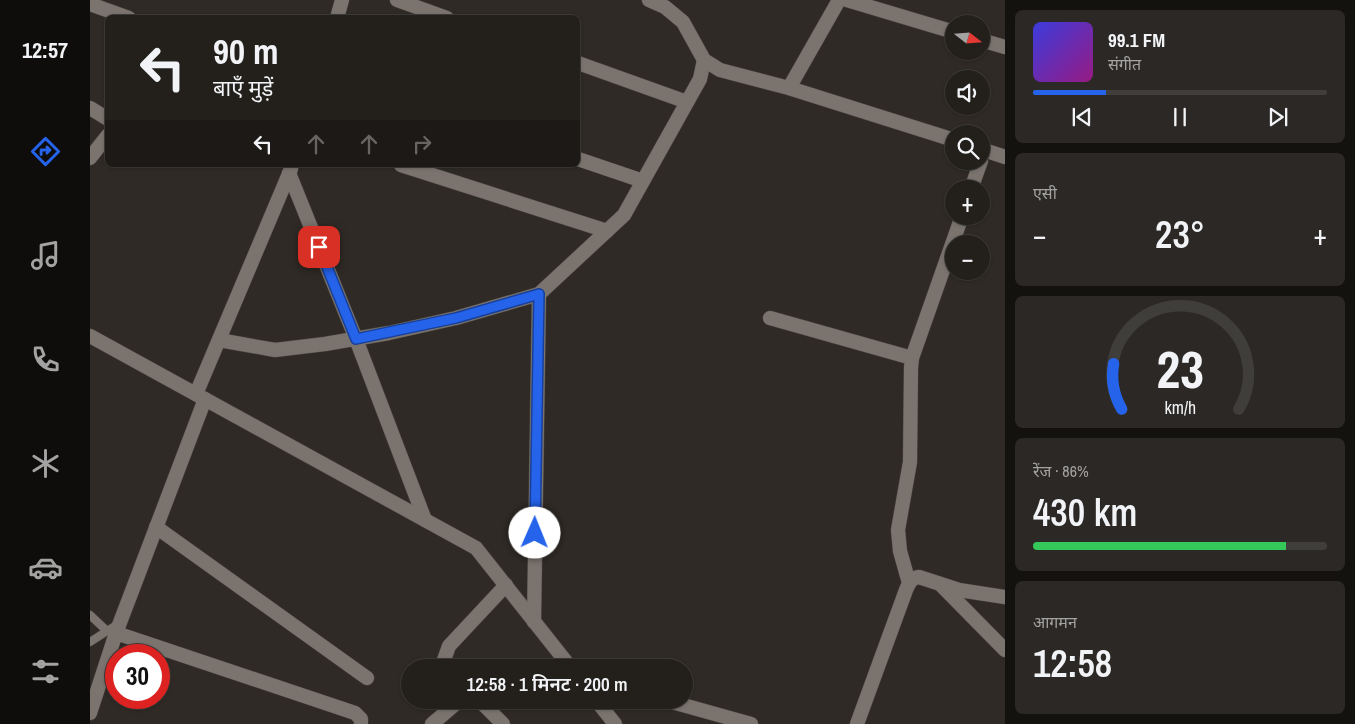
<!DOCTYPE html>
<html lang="hi">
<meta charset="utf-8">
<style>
body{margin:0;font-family:"Archivo Narrow","Noto Sans Devanagari",sans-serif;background:#2b2825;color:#f1f3f6;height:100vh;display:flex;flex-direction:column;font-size:19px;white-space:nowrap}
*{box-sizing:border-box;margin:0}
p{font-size:16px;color:#a3a3a3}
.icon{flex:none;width:28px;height:28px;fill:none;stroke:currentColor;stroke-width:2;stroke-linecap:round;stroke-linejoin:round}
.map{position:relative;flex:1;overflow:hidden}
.side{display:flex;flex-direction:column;gap:10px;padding:10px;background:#13120f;width:350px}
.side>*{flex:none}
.banner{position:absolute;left:15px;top:15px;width:475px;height:152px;border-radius:8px;box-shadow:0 1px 4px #0004,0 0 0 1px #403e3b;background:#23201c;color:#f1f3f6;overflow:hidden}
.needle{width:32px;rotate:107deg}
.tools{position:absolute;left:855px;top:15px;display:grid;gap:10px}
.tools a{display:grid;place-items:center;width:45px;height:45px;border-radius:50%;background:#23201c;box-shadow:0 1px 4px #0004,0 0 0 1px #403e3b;font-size:25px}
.speed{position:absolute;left:15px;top:644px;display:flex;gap:10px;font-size:25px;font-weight:700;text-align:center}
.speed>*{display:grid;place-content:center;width:65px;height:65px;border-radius:50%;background:#23201c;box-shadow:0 1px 4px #0004,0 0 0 1px #403e3b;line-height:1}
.speed .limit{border:8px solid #d22;background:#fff;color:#111}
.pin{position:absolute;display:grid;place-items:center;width:42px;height:42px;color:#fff;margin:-21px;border-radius:10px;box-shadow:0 2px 8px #0006}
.me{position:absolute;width:55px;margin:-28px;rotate:1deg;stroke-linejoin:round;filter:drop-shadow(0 0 4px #0008)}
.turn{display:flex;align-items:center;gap:18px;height:105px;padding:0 25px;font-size:22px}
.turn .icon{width:65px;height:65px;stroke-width:2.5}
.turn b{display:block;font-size:35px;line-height:42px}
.lanes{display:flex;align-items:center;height:48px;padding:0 25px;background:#0003;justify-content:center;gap:25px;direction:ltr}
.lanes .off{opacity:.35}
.big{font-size:38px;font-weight:600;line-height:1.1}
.side .card{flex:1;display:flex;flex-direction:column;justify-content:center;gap:8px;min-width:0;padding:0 18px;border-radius:8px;background:#2b2825}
.side .dial{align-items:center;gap:0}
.dial svg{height:130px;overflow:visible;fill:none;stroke:#403e3b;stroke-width:7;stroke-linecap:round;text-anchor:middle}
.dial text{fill:#f1f3f6;stroke:none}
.song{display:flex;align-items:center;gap:15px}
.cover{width:60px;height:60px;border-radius:8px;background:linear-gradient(135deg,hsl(240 70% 55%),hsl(310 70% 35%))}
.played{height:5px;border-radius:2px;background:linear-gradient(90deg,#2563eb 25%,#403e3b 25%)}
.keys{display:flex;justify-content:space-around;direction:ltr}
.heat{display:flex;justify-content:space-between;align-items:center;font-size:28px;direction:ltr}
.charge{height:8px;border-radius:4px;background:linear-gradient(90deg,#34c759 86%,#403e3b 0)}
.trip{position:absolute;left:311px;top:659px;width:292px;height:50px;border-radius:25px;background:#23201c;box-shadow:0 1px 4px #0004,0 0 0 1px #403e3b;font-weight:600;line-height:50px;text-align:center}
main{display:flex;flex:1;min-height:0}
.tabs{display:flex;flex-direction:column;width:90px;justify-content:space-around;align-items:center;background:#0e0d0b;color:#a3a3a3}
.tabs .icon{width:35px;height:35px}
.tabs .on{color:#2563eb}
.tabs b{font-size:22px;color:#f1f3f6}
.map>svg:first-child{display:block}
</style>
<main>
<nav class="tabs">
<b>12:57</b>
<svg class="icon on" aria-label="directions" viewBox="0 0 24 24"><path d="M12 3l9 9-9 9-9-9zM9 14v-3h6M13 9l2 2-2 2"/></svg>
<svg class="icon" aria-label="music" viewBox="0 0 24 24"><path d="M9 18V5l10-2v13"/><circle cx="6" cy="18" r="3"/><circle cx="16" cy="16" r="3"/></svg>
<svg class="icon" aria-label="phone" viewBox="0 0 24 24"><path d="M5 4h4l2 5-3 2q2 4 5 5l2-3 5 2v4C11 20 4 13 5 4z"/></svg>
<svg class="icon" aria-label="climate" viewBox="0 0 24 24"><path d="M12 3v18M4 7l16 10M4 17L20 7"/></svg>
<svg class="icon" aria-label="car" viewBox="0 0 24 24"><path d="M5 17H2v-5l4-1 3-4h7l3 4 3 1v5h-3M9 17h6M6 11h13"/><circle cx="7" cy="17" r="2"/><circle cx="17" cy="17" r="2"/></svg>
<svg class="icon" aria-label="filters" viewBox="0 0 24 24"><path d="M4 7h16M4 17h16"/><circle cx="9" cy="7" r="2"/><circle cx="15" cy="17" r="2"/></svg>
</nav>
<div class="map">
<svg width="915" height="724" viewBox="0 0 915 724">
<rect width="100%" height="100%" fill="#2f2a25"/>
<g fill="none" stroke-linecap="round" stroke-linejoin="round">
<g stroke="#4d4944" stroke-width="9">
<g id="service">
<polyline points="0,615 17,631"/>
<polyline points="0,642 28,624"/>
</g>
</g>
<g stroke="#4d4944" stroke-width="15">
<g id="minor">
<polyline points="307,0 357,18"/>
<polyline points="559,0 575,7 593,22 614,60 630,70 699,88 864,140"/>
<polyline points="757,0 864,32"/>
<polyline points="0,4 39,18"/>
<polyline points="247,18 252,0"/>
<polyline points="891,40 915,47"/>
<polyline points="488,63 597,102"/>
<polyline points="699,88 749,0"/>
<polyline points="0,108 18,119"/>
<polyline points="891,149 915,157"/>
<polyline points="0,158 18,135"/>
<polyline points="488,159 553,181"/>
<polyline points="311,165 517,231"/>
<polyline points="199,173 266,339 335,520"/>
<polyline points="881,189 891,161"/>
<polyline points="680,318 822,358"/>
<polyline points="129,340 185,350 235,344 299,333 366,318 449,294 534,215 610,79 614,60"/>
<polyline points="106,394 201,169"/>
<polyline points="66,527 277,678"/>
<polyline points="819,583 810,551 808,530 820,462 821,368 822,358 872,216"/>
<polyline points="850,584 915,650"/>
<polyline points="444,622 449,294"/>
<polyline points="26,633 265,713 271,719 271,724"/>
<polyline points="357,668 354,660 359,646 416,585"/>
<polyline points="389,700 413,724"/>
<polyline points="575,700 661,724"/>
<polyline points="511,706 526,700"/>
<polyline points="0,713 26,633 115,399"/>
<polyline points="342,724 370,700"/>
<path d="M767 724 816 590C819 583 821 578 829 577L869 590 915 597"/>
</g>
</g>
<g stroke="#4d4944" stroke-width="15">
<g id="tertiary">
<polyline points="0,336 386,548 481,668"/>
<polyline points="506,700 525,724"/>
</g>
</g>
<use href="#service" stroke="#7b746e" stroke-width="8"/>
<use href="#minor" stroke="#7b746e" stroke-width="14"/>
<use href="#tertiary" stroke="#7b746e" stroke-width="14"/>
</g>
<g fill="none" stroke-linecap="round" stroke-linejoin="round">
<g stroke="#184099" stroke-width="12">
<polyline id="route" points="229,247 266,339 366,318 449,294 445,533"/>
</g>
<use href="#route" stroke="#2563eb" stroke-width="9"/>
</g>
</svg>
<div class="tools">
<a><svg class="needle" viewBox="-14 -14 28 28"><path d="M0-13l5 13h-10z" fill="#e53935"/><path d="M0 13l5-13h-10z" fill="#a3a3a3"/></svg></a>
<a><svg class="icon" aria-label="sound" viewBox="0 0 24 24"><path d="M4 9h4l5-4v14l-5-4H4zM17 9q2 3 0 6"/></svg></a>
<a><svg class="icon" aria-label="search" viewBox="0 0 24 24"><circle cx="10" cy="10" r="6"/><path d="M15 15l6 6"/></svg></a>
<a>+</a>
<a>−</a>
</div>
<div class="speed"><div class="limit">30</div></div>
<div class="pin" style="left:229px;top:247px;background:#d93025"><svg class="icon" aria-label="arrive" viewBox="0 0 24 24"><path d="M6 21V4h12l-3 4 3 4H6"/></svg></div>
<svg class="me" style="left:445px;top:533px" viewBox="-20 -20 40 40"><circle r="19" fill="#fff"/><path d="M0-13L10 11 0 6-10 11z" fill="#2563eb"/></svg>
<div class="trip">12:58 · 1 मिनट · 200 m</div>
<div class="banner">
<div class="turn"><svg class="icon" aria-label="left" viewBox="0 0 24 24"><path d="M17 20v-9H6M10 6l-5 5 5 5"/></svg><div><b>90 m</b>बाएँ मुड़ें</div></div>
<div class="lanes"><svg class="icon" aria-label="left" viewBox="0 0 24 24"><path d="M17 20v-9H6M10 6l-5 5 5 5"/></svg><svg class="icon off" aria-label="ahead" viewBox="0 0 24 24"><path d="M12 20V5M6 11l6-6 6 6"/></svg><svg class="icon off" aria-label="ahead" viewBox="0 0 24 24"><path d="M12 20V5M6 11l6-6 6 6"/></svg><svg class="icon off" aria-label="right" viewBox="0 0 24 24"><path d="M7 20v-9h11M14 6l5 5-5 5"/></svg></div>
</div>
</div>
<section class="side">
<div class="card">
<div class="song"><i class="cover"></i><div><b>99.1 FM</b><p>संगीत</p></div></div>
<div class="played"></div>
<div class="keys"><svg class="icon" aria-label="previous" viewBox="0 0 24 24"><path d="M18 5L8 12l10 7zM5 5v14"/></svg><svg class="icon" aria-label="pause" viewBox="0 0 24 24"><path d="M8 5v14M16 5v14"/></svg><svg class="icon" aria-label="next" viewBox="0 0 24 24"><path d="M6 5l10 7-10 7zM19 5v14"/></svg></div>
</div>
<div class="card"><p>एसी</p>
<div class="heat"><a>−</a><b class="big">23°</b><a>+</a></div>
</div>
<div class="card dial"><svg viewBox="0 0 100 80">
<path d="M14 69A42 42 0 1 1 86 69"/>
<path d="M14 69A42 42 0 0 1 9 41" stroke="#2563eb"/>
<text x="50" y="56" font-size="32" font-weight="700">23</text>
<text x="50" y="72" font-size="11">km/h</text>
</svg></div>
<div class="card"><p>रेंज · 86%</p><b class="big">430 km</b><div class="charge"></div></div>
<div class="card"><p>आगमन</p><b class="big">12:58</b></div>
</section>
</main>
